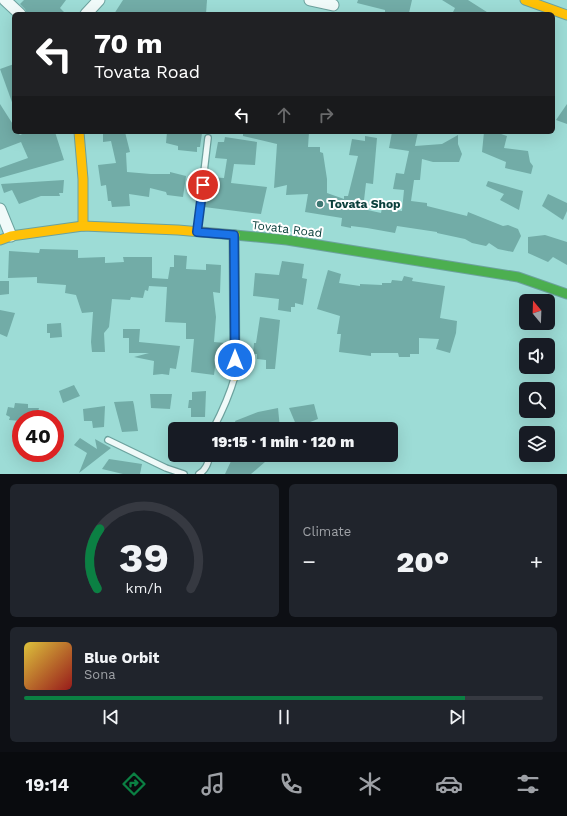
<!DOCTYPE html>
<meta charset="utf-8">
<style>
body{margin:0;font-family:"Work Sans",sans-serif;background:#20242c;color:#f1f3f6;height:100vh;display:flex;flex-direction:column;font-size:15px;white-space:nowrap}
*{box-sizing:border-box;margin:0}
p{font-size:13px;color:#9ea1a6}
.icon{flex:none;width:22px;height:22px;fill:none;stroke:currentColor;stroke-width:2;stroke-linecap:round;stroke-linejoin:round}
.map{position:relative;height:474px;overflow:hidden}
.drawer{display:flex;flex-direction:column;gap:10px;padding:10px;background:#0d0f14;flex:1}
.drawer>*{flex:none}
.hud{position:absolute;left:12px;top:12px;width:543px;height:122px;border-radius:6px;box-shadow:0 4px 16px #0002;background:#202124;color:#fff;overflow:hidden}
.needle{width:26px;rotate:341deg}
.controls{position:absolute;left:519px;top:294px;display:grid;gap:8px}
.controls a{display:grid;place-items:center;width:36px;height:36px;border-radius:6px;background:#171b24;box-shadow:0 4px 16px #0002;font-size:20px}
.speed{position:absolute;left:12px;top:410px;display:flex;gap:8px;font-size:20px;font-weight:700;text-align:center}
.speed>*{display:grid;place-content:center;width:52px;height:52px;border-radius:50%;background:#171b24;box-shadow:0 4px 16px #0002;line-height:1}
.speed .limit{border:6px solid #d22;background:#fff;color:#111}
.pin{position:absolute;display:grid;place-items:center;width:34px;height:34px;color:#fff;margin:-17px;border:2px solid #fff;border-radius:50%;box-shadow:0 1px 4px #0007}
.me{position:absolute;width:44px;margin:-22px;rotate:0deg;stroke-linejoin:round;filter:drop-shadow(0 0 3px #0008)}
.turn{display:flex;align-items:center;gap:14px;height:84px;padding:0 16px;font-size:18px}
.turn .icon{width:52px;height:52px;stroke-width:2.5}
.turn b{display:block;font-size:28px;line-height:34px}
.lanes{display:flex;align-items:center;height:38px;padding:0 16px;background:#0003;justify-content:center;gap:20px;direction:ltr}
.lanes .off{opacity:.35}
.big{font-size:30px;font-weight:800;line-height:1.1}
.drawer .widget{flex:1;display:flex;flex-direction:column;justify-content:center;gap:6px;min-width:0;padding:0 14px;border-radius:6px;background:#20242c}
.drawer .dial{align-items:center;gap:0}
.dial svg{height:104px;overflow:visible;fill:none;stroke:#363941;stroke-width:7;stroke-linecap:round;text-anchor:middle}
.dial text{fill:#f1f3f6;stroke:none}
.song{display:flex;align-items:center;gap:12px}
.cover{width:48px;height:48px;border-radius:6px;background:linear-gradient(135deg,hsl(50 70% 55%),hsl(0 70% 35%))}
.played{height:4px;border-radius:2px;background:linear-gradient(90deg,#0b8043 85%,#363941 85%)}
.keys{display:flex;justify-content:space-around;direction:ltr}
.heat{display:flex;justify-content:space-between;align-items:center;font-size:22px;direction:ltr}
.drawer .tiles{flex:1;display:grid;gap:10px;grid-template-columns:1fr 1fr}
.widget:last-child{grid-column:span 2}
.trip{position:absolute;left:168px;top:422px;width:230px;height:40px;border-radius:6px;background:#171b24;box-shadow:0 4px 16px #0002;font-weight:800;line-height:40px;text-align:center}
.dock{display:flex;height:64px;justify-content:space-around;align-items:center;background:#090b0e;color:#9ea1a6}
.dock .icon{width:28px;height:28px}
.dock .current{color:#0b8043}
.dock b{font-size:18px;color:#f1f3f6}
.map>svg:first-child{display:block}
</style>
<div class="map">
<svg width="567" height="474" viewBox="0 0 567 474">
<rect width="100%" height="100%" fill="#9ddcd6"/>
<g fill="#72aca7">
<polygon points="24,0 66,0 60,8 66,14 27,14 25,9 20,4"/>
<polygon points="123,0 207,0 206,14 114,14"/>
<polygon points="358,0 412,0 409,13 396,12 397,14 385,14 385,10 357,3"/>
<polygon points="442,0 468,0 490,14 452,14 455,8"/>
<polygon points="14,64 14,104 13,105 0,69"/>
<polygon points="0,104 14,126 14,132 17,132 20,135 27,132 55,132 64,160 0,178 0,168 28,158 21,142 0,150"/>
<polygon points="567,104 567,124 556,120"/>
<polygon points="103,132 125,132 130,152 126,153 127,172 151,174 170,174 170,172 186,176 183,197 167,195 166,192 150,188 149,197 129,194 130,206 112,207 111,201 108,201 106,185 101,186 98,165 116,163 111,141 103,142"/>
<polygon points="167,132 192,132 202,133 200,147 197,147 197,152 178,150 178,146 166,143"/>
<polygon points="243,132 309,132 308,147 320,147 320,152 323,153 327,179 327,193 344,199 344,196 348,196 358,156 349,155 352,139 365,141 365,136 377,138 373,184 366,183 363,209 381,213 382,208 402,211 404,190 393,189 396,173 404,174 409,151 389,148 392,132 418,132 415,146 442,144 458,135 458,144 462,154 459,162 433,162 422,159 420,180 414,180 411,201 427,203 427,206 467,216 468,212 503,226 508,225 518,229 521,236 513,252 498,249 489,243 486,246 472,243 465,239 437,233 437,232 397,226 395,233 367,228 351,226 351,228 341,226 342,218 305,212 308,194 286,195 287,185 274,188 277,144 243,136"/>
<polygon points="484,132 498,133 507,136 504,148 528,151 530,162 533,166 531,174 505,168 506,162 482,152"/>
<polygon points="225,137 257,142 255,165 234,164 231,183 267,187 261,214 204,207 209,177 224,178 227,159 215,158 218,142 224,142"/>
<polygon points="64,180 63,193 59,193 60,196 41,196 19,204 12,190 4,193 1,184"/>
<polygon points="488,181 523,191 519,210 500,200 504,194 486,186"/>
<polygon points="548,194 567,203 567,211 563,220 542,206"/>
<polygon points="545,235 567,242 567,265 553,257 548,262 528,253 528,237"/>
<polygon points="40,249 78,250 78,258 105,257 105,263 124,262 123,257 152,257 152,278 168,279 170,267 174,267 174,255 187,256 186,269 206,270 206,264 221,265 220,293 213,292 216,317 214,342 225,343 225,352 217,351 214,375 191,372 194,339 186,339 186,323 165,322 167,287 149,286 148,291 145,290 143,298 131,297 130,300 112,299 109,327 104,333 105,352 92,352 91,342 93,312 82,313 76,295 65,293 66,285 37,283 37,277 8,278 9,251 39,253"/>
<polygon points="282,261 304,264 302,278 307,279 303,305 295,303 295,307 291,307 291,312 278,310 279,299 253,296 255,273 279,275"/>
<polygon points="328,270 341,274 339,283 360,286 360,284 382,285 382,283 391,283 392,280 402,281 404,276 413,278 412,281 445,286 440,318 457,321 456,333 450,353 436,349 439,339 419,338 419,354 410,354 410,357 399,357 398,353 371,353 371,356 339,352 341,334 337,334 340,316 317,309"/>
<polygon points="0,281 9,281 9,294 0,295"/>
<polygon points="0,310 15,313 7,337 0,334"/>
<polygon points="260,317 280,320 275,369 266,369 266,360 257,359 257,354 253,354 254,343 256,343"/>
<polygon points="61,323 62,337 50,338 50,333 47,333 47,324"/>
<polygon points="123,329 140,329 139,342 180,346 176,369 170,368 169,375 162,374 153,375 154,361 134,357 149,353 129,353 129,338 123,338"/>
<polygon points="74,385 80,396 63,403 59,391"/>
<polygon points="206,391 205,417 191,417 191,408 188,408 189,400 192,400 192,392"/>
<polygon points="150,394 172,394 170,409 151,408"/>
<polygon points="133,401 134,405 138,431 122,432 114,402"/>
<polygon points="15,403 28,404 28,408 39,408 36,419 21,419 21,421 9,420 10,417 6,415 8,407 14,408"/>
<polygon points="314,404 318,419 297,427 289,408"/>
<polygon points="105,406 104,427 93,428 92,421 84,421 83,409"/>
<polygon points="278,408 280,429 238,429 235,421 258,412"/>
<polygon points="80,438 97,449 95,439 111,448 79,473 87,453 74,445"/>
<polygon points="240,455 253,460 256,455 273,455 251,474 225,474 232,459 237,461"/>
<polygon points="109,459 142,464 140,474 123,474 102,469"/>
</g>
<g fill="none" stroke-linecap="round" stroke-linejoin="round">
<g stroke="#6ca29e" stroke-width="8">
<g id="lane">
<polyline points="197,231 208,138"/>
<path d="M213 429C223 410 229 397 235 376"/>
<polyline points="108,440 166,468 184,474"/>
<path d="M199 474C206 470 208 463 210 455"/>
</g>
</g>
<g stroke="#6ca29e" stroke-width="13">
<g id="street">
<polyline points="5,0 20,14"/>
<polyline points="310,0 333,5"/>
<polyline points="86,14 99,0"/>
<polyline points="0,209 11,236"/>
</g>
</g>
<g stroke="#6ca29e" stroke-width="11">
<polyline id="fast" points="235,235 287,240 518,277 567,294"/>
</g>
<g stroke="#6ca29e" stroke-width="11">
<g id="slow">
<polyline points="525,0 567,15"/>
<polyline points="79,132 83,179 83,226"/>
<polyline points="234,235 235,376"/>
<polyline points="0,240 11,236 83,226 178,230 235,235"/>
</g>
</g>
<use href="#lane" stroke="#f0faf9" stroke-width="5.5"/>
<use href="#street" stroke="#f0faf9" stroke-width="11"/>
<use href="#fast" stroke="#4caf50" stroke-width="9"/>
<use href="#slow" stroke="#ffc107" stroke-width="9"/>
</g>
<g fill="none" stroke-linecap="round" stroke-linejoin="round">
<g stroke="#114b97" stroke-width="10">
<polyline id="route" points="203,185 197,232 234,235 235,360"/>
</g>
<use href="#route" stroke="#1a73e8" stroke-width="7"/>
</g>
<circle fill="#3e7772" stroke="#fff" stroke-width="1.5" cx="320" cy="204" r="4"/>
<g text-anchor="middle" stroke-width="4" stroke-linejoin="round" paint-order="stroke">
<g font-size="12" font-weight="bold" fill="#0b403c" stroke="#fff" text-anchor="start">
<text x="328" y="208">Tovata Shop</text>
</g>
<g font-size="12" fill="#0b403c" stroke="#fff">
<text transform="translate(287 229) rotate(7)" y="4">Tovata Road</text>
</g>
</g>
</svg>
<div class="controls">
<a><svg class="needle" viewBox="-14 -14 28 28"><path d="M0-13l5 13h-10z" fill="#e53935"/><path d="M0 13l5-13h-10z" fill="#9ea1a6"/></svg></a>
<a><svg class="icon" aria-label="sound" viewBox="0 0 24 24"><path d="M4 9h4l5-4v14l-5-4H4zM17 9q2 3 0 6"/></svg></a>
<a><svg class="icon" aria-label="search" viewBox="0 0 24 24"><circle cx="10" cy="10" r="6"/><path d="M15 15l6 6"/></svg></a>
<a><svg class="icon" aria-label="layers" viewBox="0 0 24 24"><path d="M12 4l9 5-9 5-9-5zM3 14l9 5 9-5"/></svg></a>
</div>
<div class="speed"><div class="limit">40</div></div>
<div class="pin" style="left:203px;top:185px;background:#d93025"><svg class="icon" aria-label="arrive" viewBox="0 0 24 24"><path d="M6 21V4h12l-3 4 3 4H6"/></svg></div>
<svg class="me" style="left:235px;top:360px" viewBox="-20 -20 40 40"><circle r="17" fill="#1a73e8" stroke="#fff" stroke-width="3"/><path d="M0-11L8 9 0 5-8 9z" fill="#fff"/></svg>
<div class="trip">19:15 · 1 min · 120 m</div>
<div class="hud">
<div class="turn"><svg class="icon" aria-label="left" viewBox="0 0 24 24"><path d="M17 20v-9H6M10 6l-5 5 5 5"/></svg><div><b>70 m</b>Tovata Road</div></div>
<div class="lanes"><svg class="icon" aria-label="left" viewBox="0 0 24 24"><path d="M17 20v-9H6M10 6l-5 5 5 5"/></svg><svg class="icon off" aria-label="ahead" viewBox="0 0 24 24"><path d="M12 20V5M6 11l6-6 6 6"/></svg><svg class="icon off" aria-label="right" viewBox="0 0 24 24"><path d="M7 20v-9h11M14 6l5 5-5 5"/></svg></div>
</div>
</div>
<section class="drawer">
<div class="tiles">
<div class="widget dial"><svg viewBox="0 0 100 80">
<path d="M14 69A42 42 0 1 1 86 69"/>
<path d="M14 69A42 42 0 0 1 16 23" stroke="#0b8043"/>
<text x="50" y="56" font-size="32" font-weight="700">39</text>
<text x="50" y="72" font-size="11">km/h</text>
</svg></div>
<div class="widget"><p>Climate</p>
<div class="heat"><a>−</a><b class="big">20°</b><a>+</a></div>
</div>
<div class="widget">
<div class="song"><i class="cover"></i><div><b>Blue Orbit</b><p>Sona</p></div></div>
<div class="played"></div>
<div class="keys"><svg class="icon" aria-label="previous" viewBox="0 0 24 24"><path d="M18 5L8 12l10 7zM5 5v14"/></svg><svg class="icon" aria-label="pause" viewBox="0 0 24 24"><path d="M8 5v14M16 5v14"/></svg><svg class="icon" aria-label="next" viewBox="0 0 24 24"><path d="M6 5l10 7-10 7zM19 5v14"/></svg></div>
</div>
</div>
</section>
<nav class="dock">
<b>19:14</b>
<svg class="icon current" aria-label="directions" viewBox="0 0 24 24"><path d="M12 3l9 9-9 9-9-9zM9 14v-3h6M13 9l2 2-2 2"/></svg>
<svg class="icon" aria-label="music" viewBox="0 0 24 24"><path d="M9 18V5l10-2v13"/><circle cx="6" cy="18" r="3"/><circle cx="16" cy="16" r="3"/></svg>
<svg class="icon" aria-label="phone" viewBox="0 0 24 24"><path d="M5 4h4l2 5-3 2q2 4 5 5l2-3 5 2v4C11 20 4 13 5 4z"/></svg>
<svg class="icon" aria-label="climate" viewBox="0 0 24 24"><path d="M12 3v18M4 7l16 10M4 17L20 7"/></svg>
<svg class="icon" aria-label="car" viewBox="0 0 24 24"><path d="M5 17H2v-5l4-1 3-4h7l3 4 3 1v5h-3M9 17h6M6 11h13"/><circle cx="7" cy="17" r="2"/><circle cx="17" cy="17" r="2"/></svg>
<svg class="icon" aria-label="filters" viewBox="0 0 24 24"><path d="M4 7h16M4 17h16"/><circle cx="9" cy="7" r="2"/><circle cx="15" cy="17" r="2"/></svg>
</nav>
